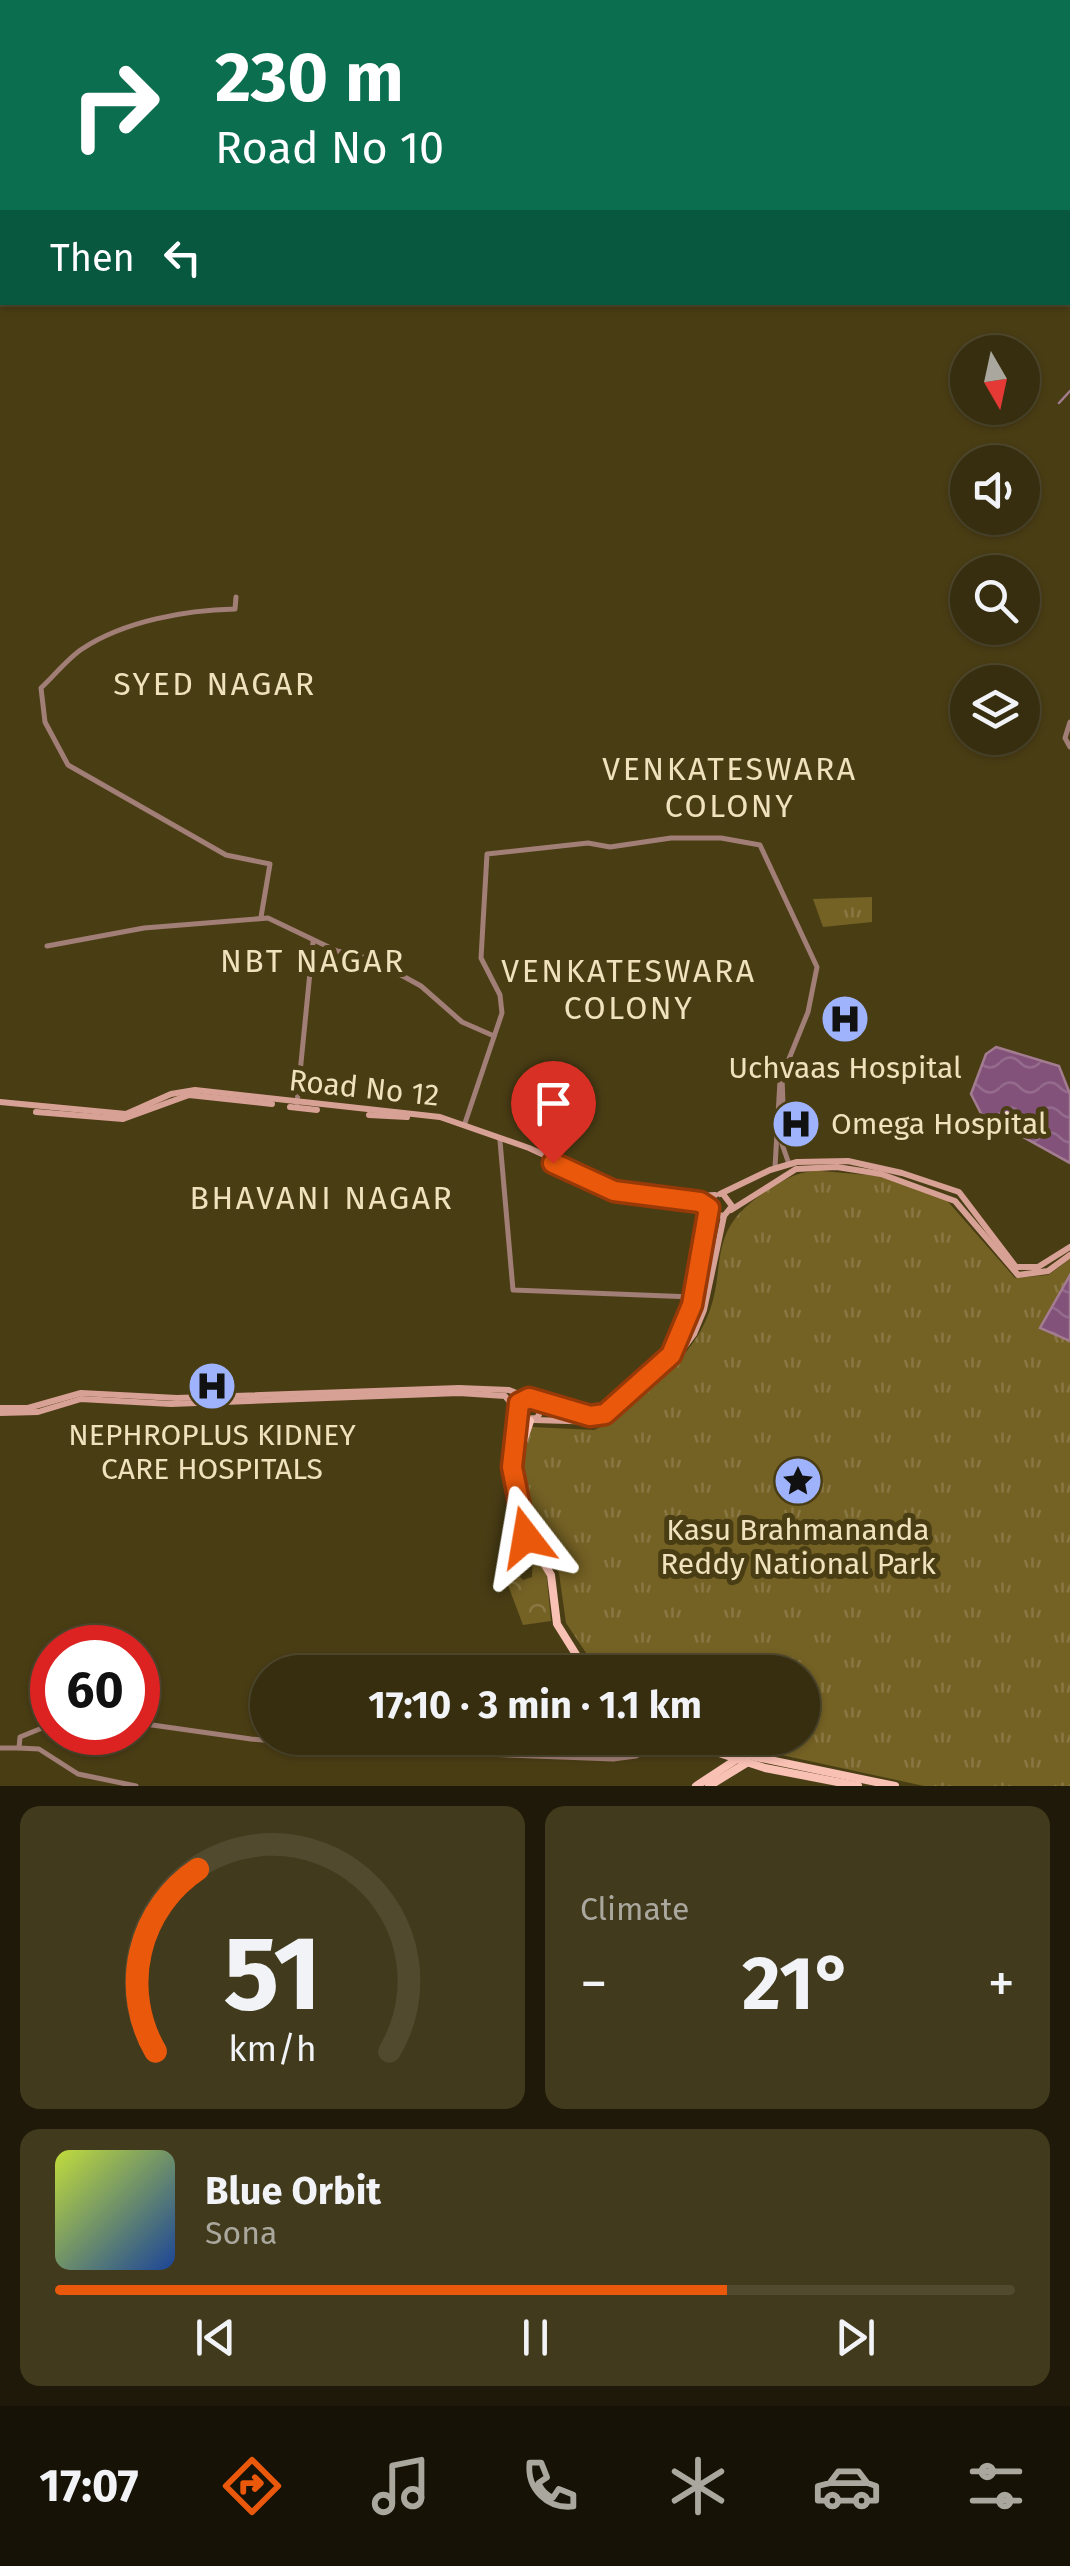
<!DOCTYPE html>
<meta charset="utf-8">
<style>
body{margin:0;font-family:"Fira Sans",sans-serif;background:#423a1d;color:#f1f3f6;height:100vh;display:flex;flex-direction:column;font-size:38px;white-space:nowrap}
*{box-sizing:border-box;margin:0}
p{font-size:32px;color:#aaa89e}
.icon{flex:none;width:55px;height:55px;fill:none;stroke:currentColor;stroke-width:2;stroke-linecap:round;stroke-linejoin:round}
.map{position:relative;height:1786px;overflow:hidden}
.details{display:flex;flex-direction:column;gap:20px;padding:20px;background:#1e1908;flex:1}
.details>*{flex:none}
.top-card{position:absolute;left:0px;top:0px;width:1070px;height:305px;box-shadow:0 2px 8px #0004,0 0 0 2px #514a2f;background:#0b6e4f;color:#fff;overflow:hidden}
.needle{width:65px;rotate:171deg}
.controls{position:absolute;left:950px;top:335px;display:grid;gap:20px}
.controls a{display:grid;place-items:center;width:90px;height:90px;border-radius:50%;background:#372e0f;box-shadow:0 2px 8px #0004,0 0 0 2px #514a2f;font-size:50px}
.speed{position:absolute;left:30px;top:1625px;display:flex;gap:20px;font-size:50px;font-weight:700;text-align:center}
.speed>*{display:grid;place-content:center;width:130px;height:130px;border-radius:50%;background:#372e0f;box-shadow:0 2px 8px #0004,0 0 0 2px #514a2f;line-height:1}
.speed .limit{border:15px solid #d22;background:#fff;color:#111}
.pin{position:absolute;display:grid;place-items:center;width:85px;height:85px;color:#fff;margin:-102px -42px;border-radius:50% 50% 50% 0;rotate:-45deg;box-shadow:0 0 10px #0007}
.pin .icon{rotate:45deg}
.me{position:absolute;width:110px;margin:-55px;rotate:346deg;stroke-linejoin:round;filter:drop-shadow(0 0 8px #0008)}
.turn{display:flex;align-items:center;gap:35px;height:210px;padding:0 50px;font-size:45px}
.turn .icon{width:130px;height:130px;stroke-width:2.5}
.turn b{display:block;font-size:70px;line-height:85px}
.then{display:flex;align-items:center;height:95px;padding:0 50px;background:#0003;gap:20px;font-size:38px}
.big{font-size:75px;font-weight:700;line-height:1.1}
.details .card{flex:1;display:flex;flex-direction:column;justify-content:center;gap:15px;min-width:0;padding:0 35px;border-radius:20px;background:#423a1d}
.details .dial{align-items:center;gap:0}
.dial svg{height:260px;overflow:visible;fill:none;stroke:#514a2f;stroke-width:7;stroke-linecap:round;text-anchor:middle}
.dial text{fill:#f1f3f6;stroke:none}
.song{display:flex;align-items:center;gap:30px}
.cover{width:120px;height:120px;border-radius:15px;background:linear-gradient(135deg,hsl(70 70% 55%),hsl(220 70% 35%))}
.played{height:10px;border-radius:5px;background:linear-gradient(90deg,#ea580c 70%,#514a2f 70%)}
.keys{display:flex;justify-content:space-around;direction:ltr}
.heat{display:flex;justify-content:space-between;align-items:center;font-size:55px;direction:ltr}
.details .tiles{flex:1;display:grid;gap:20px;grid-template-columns:1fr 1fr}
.card:last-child{grid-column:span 2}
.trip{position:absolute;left:250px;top:1655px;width:570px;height:100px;border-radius:50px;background:#372e0f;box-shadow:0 2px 8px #0004,0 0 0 2px #514a2f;font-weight:700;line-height:100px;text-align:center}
.dock{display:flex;height:160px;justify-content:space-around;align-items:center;background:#161206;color:#aaa89e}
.dock .icon{width:70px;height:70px}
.dock .current{color:#ea580c}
.dock b{font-size:45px;color:#f1f3f6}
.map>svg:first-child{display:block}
</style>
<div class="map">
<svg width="1070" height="1786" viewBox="0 0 1070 1786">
<defs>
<pattern id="grass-tufts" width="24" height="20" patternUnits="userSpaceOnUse" patternTransform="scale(2.5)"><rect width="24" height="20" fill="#746124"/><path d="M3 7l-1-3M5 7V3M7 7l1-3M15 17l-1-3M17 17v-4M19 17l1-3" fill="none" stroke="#887742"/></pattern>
<pattern id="forest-crowns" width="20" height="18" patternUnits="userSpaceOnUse" patternTransform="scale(2.5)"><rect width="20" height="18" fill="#746124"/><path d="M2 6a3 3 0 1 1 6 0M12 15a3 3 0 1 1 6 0" fill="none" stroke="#887742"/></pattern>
<pattern id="water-waves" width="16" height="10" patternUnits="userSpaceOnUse" patternTransform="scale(2.5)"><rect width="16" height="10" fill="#82527b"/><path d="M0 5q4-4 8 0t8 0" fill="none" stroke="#946b8c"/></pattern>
</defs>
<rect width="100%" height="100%" fill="#493d14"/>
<g fill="url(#grass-tufts)">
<polygon points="872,897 872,922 823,927 813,899"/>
<path d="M821 1171 878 1176 943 1196 1015 1278 1048 1275 1070 1259V1786H924L704 1738H802V1672H599L566 1623 559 1573 534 1534 520 1466 532 1427 594 1430 608 1424C639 1396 678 1369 700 1332 734 1272 698 1236 765 1192 785 1179 797 1171 821 1171Z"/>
</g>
<polygon fill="url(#forest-crowns)" points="533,1554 546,1570 551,1621 523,1625 503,1572 514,1570 523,1580 532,1577"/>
<g fill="url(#water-waves)" stroke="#a37d8f" stroke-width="2.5">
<polygon points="996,1047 1059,1066 1070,1094 1070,1163 1016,1133 990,1131 971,1094 986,1054"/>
<polygon points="1070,1275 1070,1341 1040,1328"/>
</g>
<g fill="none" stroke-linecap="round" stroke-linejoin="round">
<polyline stroke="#a37d8f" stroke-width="2.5" points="1059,403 1070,391"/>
<g stroke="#a17e76" stroke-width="5">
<polyline points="45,0 45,2"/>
<polyline points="1036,0 1038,2"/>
<polyline points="1068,51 1070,53"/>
<path d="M236 597 235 609C186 610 124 621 82 649 67 659 54 676 41 688L45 722 68 765 226 855 270 864 261 917"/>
<polyline points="1070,722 1065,738 1070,747"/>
<polyline points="47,946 144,928 268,918 337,951 370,958 421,986 462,1022 494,1036"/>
<polyline points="782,1077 783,1103"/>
<polyline points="297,1103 313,942"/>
<polyline points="465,1123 502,1013 500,995 481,958 487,854 588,843 610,847 671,838 721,838 760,845 817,967 808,1012 780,1081 775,1167"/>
<polyline points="500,1141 513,1290 693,1297"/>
<polyline points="782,1144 789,1164"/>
<polyline points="138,1723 251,1739 379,1750 613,1759 636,1756 673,1738"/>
<polyline points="374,1747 539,1748 617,1755 664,1738"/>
<polyline points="0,1748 19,1748 20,1737 52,1724"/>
<polyline points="19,1748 39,1749 78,1774 136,1786"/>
</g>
<g stroke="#d8a195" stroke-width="6">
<polyline points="0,1102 126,1114 171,1094 195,1090 440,1117 529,1148 616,1188 682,1197 715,1195"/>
<polyline points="290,1107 317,1110"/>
<polyline points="36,1112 123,1119 189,1095 272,1104"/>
<polyline points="369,1115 407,1117"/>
<polyline points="720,1194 770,1170 797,1162 848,1161 902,1173 959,1192 1016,1267 1038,1267 1070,1247"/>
<polyline points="635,1195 677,1201"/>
<polyline points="694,1201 709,1203"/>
<polyline points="709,1203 713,1214 724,1216"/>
<polyline points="731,1210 796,1169 837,1167 881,1174 955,1201 1018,1275 1048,1271 1070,1255"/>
<polyline points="536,1400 541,1411 537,1418 522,1419 517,1407 529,1398 590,1416 605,1414 671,1355 692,1305 709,1210"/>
<polyline points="0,1408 28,1408 81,1393 177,1398 459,1388 509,1390 529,1398"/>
<polyline points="0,1413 38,1412 81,1399 171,1404 459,1393 505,1396 517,1411"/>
<polyline points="534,1420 601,1422 668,1369 694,1334 704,1310 724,1216 732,1206 723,1194"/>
</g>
<g stroke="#f9c0b4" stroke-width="8">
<polyline points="162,2 163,0"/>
<polyline points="1068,74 1070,73"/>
<polyline points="1068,80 1070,79"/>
<polyline points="1068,88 1070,88"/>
<polyline points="1068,94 1070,94"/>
<polyline points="519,1415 512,1467 521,1525 551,1575 557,1624 587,1672"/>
<polyline points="516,1464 530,1421"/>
<polyline points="673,1738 765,1768 858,1786"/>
<polyline points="689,1738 756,1757 895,1786"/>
<polyline points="696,1786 737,1759"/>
<polyline points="709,1786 748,1762"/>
</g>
<g stroke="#f9d4cc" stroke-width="8">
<polyline points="390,2 392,0"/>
<polyline points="398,2 399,0"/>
<polyline points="0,30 2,30"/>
</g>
<g stroke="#f9e8e4" stroke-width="9">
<polyline points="173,2 173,0"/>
<polyline points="0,40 2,40"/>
</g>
</g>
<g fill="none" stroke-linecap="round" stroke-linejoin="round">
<g stroke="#983908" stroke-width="25">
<polyline id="route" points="526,1537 512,1467 519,1403 529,1398 590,1416 605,1414 671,1355 692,1305 709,1208 700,1202 614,1191 553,1163"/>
</g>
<use href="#route" stroke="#ea580c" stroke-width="18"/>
</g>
<defs>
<g id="hospital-disc" transform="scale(2.5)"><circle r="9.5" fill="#9fb3fd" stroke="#493d14"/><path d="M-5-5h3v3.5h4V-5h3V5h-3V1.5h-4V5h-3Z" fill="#111"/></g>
<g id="sight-disc" transform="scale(2.5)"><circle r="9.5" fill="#9fb3fd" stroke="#493d14"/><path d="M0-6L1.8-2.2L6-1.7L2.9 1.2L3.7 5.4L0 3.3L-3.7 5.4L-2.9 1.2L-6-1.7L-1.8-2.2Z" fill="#111"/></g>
</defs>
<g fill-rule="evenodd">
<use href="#hospital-disc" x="845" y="1019"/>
<use href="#hospital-disc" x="796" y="1124"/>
<use href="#hospital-disc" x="212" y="1386"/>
<use href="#sight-disc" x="798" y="1481"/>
</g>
<g text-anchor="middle" stroke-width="10" stroke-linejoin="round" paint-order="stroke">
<g font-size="30" fill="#efe2bd" stroke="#493d14">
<text x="845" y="1078">Uchvaas Hospital</text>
<text x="831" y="1134" text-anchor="start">Omega Hospital</text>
<text x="212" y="1445">NEPHROPLUS KIDNEY<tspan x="212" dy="34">CARE HOSPITALS</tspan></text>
<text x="798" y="1540">Kasu Brahmananda<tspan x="798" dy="34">Reddy National Park</tspan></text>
</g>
<g font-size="30" fill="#efe2bd" stroke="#493d14">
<text transform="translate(364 1088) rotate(6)" y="10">Road No 12</text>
</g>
<g font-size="32" letter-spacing="2.5" fill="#efe2bd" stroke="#493d14">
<text x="215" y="695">SYED NAGAR</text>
<text x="730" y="780">VENKATESWARA<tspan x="730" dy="37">COLONY</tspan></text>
<text x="313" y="972">NBT NAGAR</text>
<text x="629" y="982">VENKATESWARA<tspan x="629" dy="37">COLONY</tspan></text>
<text x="322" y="1209">BHAVANI NAGAR</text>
</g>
</g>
</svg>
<div class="controls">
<a><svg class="needle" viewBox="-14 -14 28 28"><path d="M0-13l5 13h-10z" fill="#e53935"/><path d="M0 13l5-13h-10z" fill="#aaa89e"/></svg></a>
<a><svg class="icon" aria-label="sound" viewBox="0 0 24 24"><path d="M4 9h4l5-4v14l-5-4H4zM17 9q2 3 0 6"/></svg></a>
<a><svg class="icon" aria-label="search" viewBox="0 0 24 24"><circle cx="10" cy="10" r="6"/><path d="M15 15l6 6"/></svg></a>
<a><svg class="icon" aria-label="layers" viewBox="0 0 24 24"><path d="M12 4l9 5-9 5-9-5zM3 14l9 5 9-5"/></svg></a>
</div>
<div class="speed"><div class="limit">60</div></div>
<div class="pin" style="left:553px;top:1163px;background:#d93025"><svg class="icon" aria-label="arrive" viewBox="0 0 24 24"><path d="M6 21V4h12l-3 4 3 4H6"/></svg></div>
<svg class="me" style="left:526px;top:1537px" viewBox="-20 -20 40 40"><path d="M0-17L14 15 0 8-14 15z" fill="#ea580c" stroke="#fff" stroke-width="4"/></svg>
<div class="trip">17:10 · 3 min · 1.1 km</div>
<div class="top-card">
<div class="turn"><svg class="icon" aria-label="right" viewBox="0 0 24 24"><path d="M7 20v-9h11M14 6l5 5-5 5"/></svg><div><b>230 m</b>Road No 10</div></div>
<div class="then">Then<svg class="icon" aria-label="left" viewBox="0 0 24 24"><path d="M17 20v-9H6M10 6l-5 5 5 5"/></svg></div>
</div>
</div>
<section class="details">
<div class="tiles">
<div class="card dial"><svg viewBox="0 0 100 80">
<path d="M14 69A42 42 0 1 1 86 69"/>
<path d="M14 69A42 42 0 0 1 27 13" stroke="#ea580c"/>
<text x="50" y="56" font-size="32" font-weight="700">51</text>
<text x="50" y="72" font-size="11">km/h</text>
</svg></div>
<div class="card"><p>Climate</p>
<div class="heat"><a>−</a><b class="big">21°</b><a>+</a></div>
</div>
<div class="card">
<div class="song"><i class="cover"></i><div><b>Blue Orbit</b><p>Sona</p></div></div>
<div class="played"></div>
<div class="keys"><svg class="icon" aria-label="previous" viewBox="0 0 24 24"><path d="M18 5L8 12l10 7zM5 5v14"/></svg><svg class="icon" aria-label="pause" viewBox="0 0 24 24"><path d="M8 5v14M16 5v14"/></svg><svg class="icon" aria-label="next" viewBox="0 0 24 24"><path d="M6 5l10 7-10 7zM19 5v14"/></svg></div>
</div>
</div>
</section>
<nav class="dock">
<b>17:07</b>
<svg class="icon current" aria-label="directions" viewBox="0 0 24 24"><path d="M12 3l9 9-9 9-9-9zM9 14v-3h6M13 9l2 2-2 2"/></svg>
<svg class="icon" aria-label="music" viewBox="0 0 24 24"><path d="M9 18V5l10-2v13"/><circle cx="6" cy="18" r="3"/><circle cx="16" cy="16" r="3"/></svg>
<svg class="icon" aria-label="phone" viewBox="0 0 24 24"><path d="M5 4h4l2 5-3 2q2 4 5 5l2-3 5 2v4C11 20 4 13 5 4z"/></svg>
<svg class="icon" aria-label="climate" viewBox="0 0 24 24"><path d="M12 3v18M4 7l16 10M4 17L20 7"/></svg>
<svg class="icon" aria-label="car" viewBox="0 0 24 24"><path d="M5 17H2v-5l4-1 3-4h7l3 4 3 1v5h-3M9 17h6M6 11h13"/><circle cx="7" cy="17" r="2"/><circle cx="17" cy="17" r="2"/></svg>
<svg class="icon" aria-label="filters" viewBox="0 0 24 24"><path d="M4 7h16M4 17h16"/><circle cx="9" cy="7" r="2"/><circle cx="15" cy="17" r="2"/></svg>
</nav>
